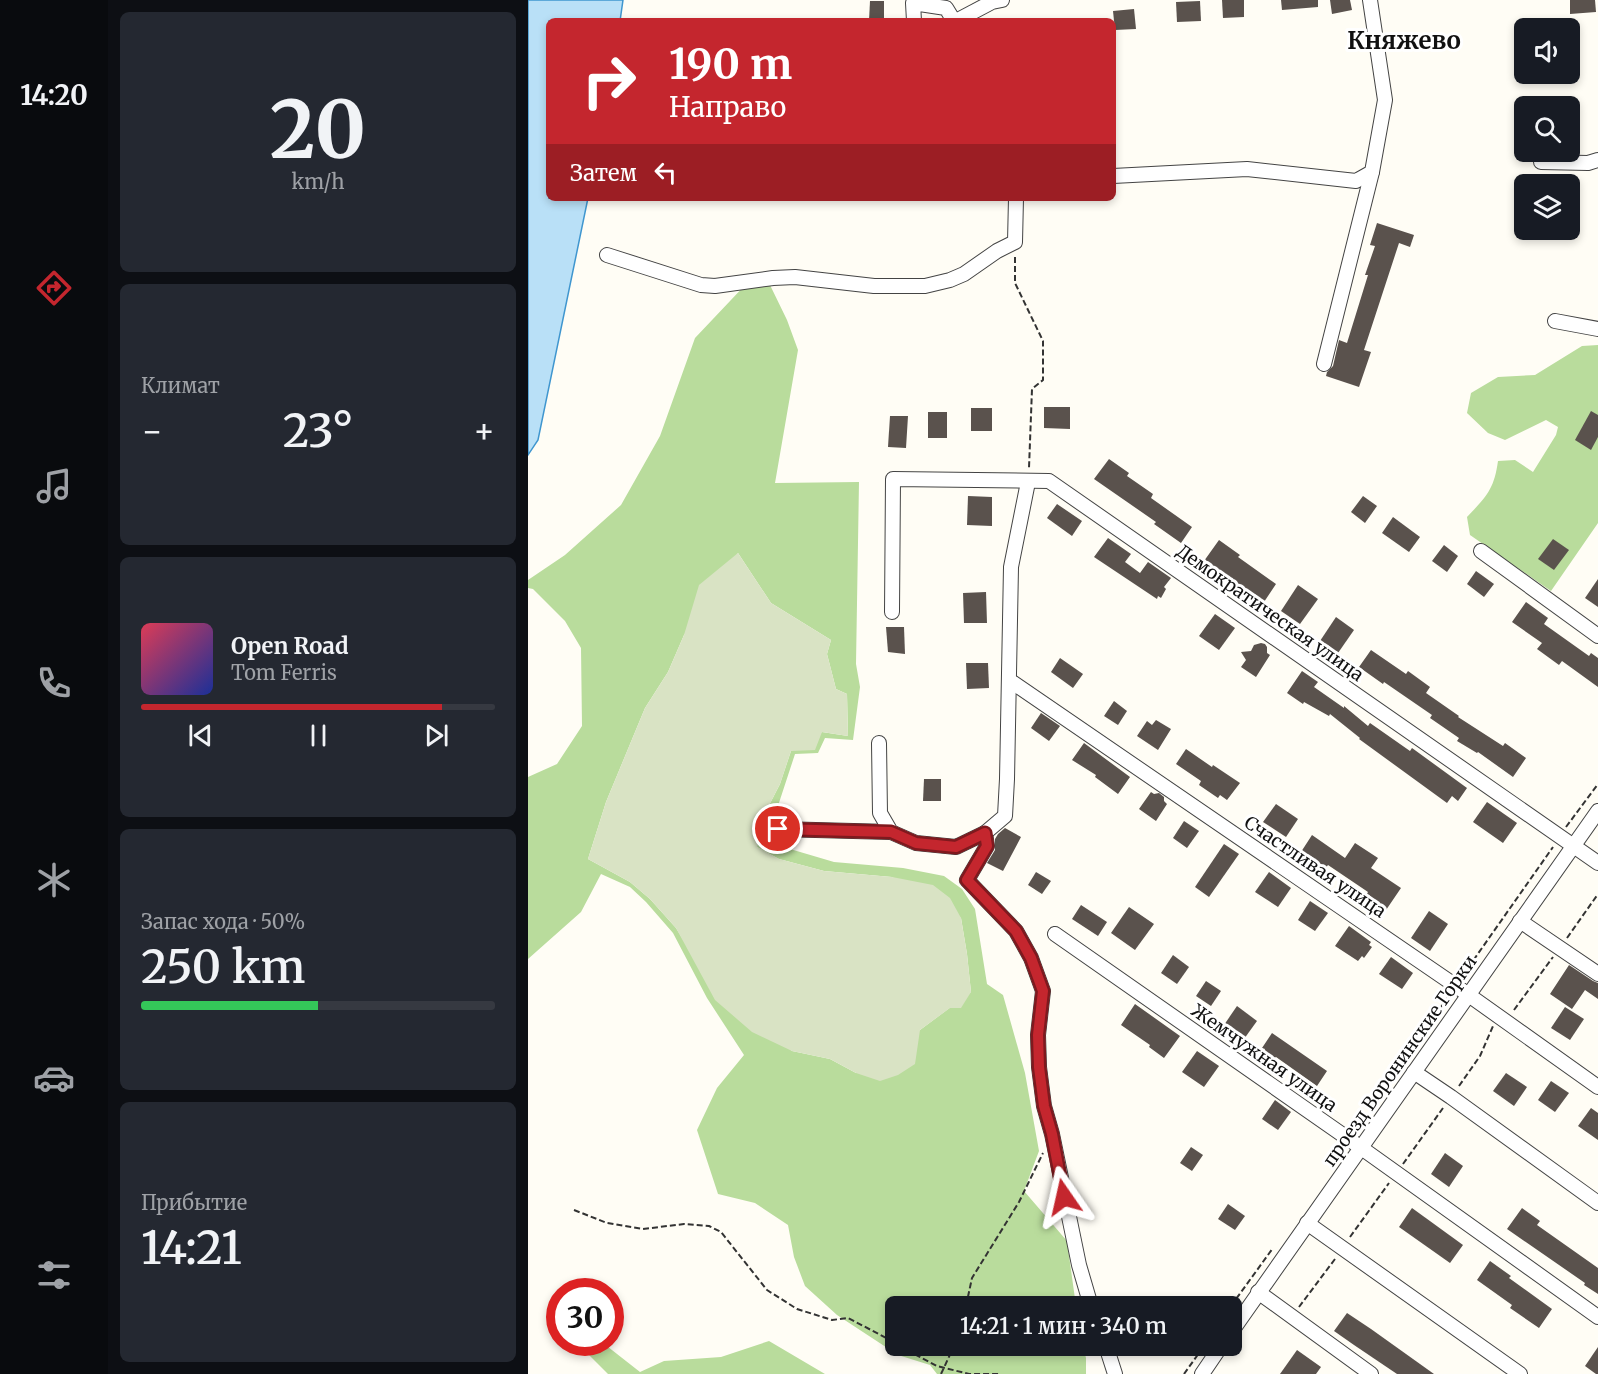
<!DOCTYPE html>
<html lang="ru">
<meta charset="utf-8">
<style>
body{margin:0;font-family:Merriweather,serif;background:#242831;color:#f1f3f6;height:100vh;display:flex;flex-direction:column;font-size:22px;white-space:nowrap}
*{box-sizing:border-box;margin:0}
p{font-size:20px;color:#9ea1a6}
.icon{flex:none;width:33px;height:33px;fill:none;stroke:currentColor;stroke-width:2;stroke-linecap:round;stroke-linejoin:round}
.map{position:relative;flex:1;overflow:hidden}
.sheet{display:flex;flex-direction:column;gap:12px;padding:12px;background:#0d0f14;width:420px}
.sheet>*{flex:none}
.hud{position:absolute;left:18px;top:18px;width:570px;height:183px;border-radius:9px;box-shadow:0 3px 9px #0003;background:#c4262e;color:#fff;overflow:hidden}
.tools{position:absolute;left:986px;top:18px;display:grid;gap:12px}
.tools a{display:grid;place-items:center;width:66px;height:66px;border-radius:9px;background:#171b24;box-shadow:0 3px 9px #0003;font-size:30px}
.speed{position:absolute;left:18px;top:1278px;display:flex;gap:12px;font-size:30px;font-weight:700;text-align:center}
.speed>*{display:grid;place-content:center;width:78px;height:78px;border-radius:50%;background:#171b24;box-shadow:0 3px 9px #0003;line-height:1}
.speed .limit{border:9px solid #d22;background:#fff;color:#111}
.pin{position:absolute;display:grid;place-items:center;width:51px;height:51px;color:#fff;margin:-26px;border:3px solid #fff;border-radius:50%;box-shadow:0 2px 6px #0007}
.me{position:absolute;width:66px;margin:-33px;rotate:349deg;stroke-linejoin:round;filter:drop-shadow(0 0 4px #0008)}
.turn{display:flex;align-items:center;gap:21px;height:126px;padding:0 24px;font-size:27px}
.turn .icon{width:78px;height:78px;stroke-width:2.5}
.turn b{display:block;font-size:42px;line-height:51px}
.then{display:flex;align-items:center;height:57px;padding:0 24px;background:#0003;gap:12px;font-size:22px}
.big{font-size:45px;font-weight:600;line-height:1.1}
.sheet .tile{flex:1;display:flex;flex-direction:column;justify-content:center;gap:9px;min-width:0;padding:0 21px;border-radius:9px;background:#242831}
.sheet .dial{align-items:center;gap:0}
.dial b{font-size:78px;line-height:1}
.song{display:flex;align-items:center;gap:18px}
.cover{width:72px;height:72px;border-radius:9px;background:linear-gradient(135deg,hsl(350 70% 55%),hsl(230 70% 35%))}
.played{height:6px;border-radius:3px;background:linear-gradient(90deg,#c4262e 85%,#363941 85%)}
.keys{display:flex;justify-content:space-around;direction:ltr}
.heat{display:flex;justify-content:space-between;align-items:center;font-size:33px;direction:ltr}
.charge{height:9px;border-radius:4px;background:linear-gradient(90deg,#34c759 50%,#363941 0)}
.trip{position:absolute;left:357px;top:1296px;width:357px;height:60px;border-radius:9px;background:#171b24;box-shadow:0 3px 9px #0003;font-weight:600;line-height:60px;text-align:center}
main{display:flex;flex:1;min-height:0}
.tabs{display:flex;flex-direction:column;width:108px;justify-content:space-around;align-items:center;background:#090b0e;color:#9ea1a6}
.tabs .icon{width:42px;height:42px}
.tabs .active{color:#c4262e}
.tabs b{font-size:27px;color:#f1f3f6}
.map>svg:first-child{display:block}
</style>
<main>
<nav class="tabs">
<b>14:20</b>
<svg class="icon active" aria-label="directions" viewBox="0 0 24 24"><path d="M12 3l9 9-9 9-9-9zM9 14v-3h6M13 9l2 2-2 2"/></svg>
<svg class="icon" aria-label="music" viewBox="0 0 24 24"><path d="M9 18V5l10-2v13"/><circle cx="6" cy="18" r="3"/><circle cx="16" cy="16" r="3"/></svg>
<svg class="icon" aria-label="phone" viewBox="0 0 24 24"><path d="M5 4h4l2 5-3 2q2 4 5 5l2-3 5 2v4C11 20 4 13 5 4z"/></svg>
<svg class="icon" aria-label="climate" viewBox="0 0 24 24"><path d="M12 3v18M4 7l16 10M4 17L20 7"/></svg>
<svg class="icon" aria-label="car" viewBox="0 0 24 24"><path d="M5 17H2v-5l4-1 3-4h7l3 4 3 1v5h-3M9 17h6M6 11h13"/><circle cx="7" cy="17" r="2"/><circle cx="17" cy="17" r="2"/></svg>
<svg class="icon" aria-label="filters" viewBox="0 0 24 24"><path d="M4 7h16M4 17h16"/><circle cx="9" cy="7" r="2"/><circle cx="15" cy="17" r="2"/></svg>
</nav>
<section class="sheet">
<div class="tile dial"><b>20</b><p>km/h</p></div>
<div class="tile"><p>Климат</p>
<div class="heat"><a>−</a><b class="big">23°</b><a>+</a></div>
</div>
<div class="tile">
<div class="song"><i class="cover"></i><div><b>Open Road</b><p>Tom Ferris</p></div></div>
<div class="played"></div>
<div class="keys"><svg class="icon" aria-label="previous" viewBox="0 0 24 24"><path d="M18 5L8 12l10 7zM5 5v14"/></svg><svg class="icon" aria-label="pause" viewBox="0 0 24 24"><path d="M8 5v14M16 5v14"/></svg><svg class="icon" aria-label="next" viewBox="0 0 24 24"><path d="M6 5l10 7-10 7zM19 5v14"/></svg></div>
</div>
<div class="tile"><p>Запас хода · 50%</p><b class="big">250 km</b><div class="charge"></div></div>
<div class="tile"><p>Прибытие</p><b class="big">14:21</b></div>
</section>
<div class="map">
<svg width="1070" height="1374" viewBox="0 0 1070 1374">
<rect width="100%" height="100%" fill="#fffdf5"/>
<g fill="#b9dc9c" fill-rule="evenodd">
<path d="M220 282 242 285 259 320 270 350 247 483 331 482 328 664 332 687 325 740 297 738 290 753 267 754 247 815 243 838 262 849 306 862 375 868 416 876 434 889 447 909 459 984 475 995 497 1073 511 1151 496 1191 539 1241 548 1306H368V1346H555L558 1358V1374H409L402 1365 370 1355 309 1315 277 1286 266 1257 260 1225 227 1203 190 1194 169 1130 189 1088 216 1055 179 998 145 933 118 902 102 887 73 874 53 912 0 959V777L29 764 54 726 53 648 37 621 5 589 0 588V580L37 555 93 505 132 436 167 338ZM210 553 243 603 303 640 299 654 308 689 319 694 320 736 294 732 263 751 252 784 233 821 229 847 251 859 296 871 364 877 433 918 439 954 443 992 392 1030 328 1073 302 1059 264 1051 168 961 148 928 122 899 102 882 60 859 78 802 117 708 140 672 156 635Z"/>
<path d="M1070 345V523L1023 591 942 535 939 517C958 497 966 490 970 461L987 460 1005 472 1028 435 1030 427 1018 420 977 440 960 433 939 413 943 393 970 377 1007 375 1054 346Z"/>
<polygon points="241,1341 297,1374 80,1374 49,1343 75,1343 112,1372 136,1361 193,1357"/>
</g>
<polygon fill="#d9e3c4" points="210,553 243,603 303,640 299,654 308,689 319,694 320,736 294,732 287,750 263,751 252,784 233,821 229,847 251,859 296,871 364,877 405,885 422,898 433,918 439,954 443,992 433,1008 422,1008 392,1030 387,1064 370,1075 352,1081 328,1073 302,1059 264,1051 224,1032 187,1000 148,928 122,899 102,882 60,859 78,802 117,708 140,672 156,635 171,585"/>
<polygon fill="#b9e0f7" stroke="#3f96cf" stroke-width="1.5" points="0,0 95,0 92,21 21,21 21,198 60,198 10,440 0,455"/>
<g fill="#5a524d">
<polygon points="694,0 716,0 716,17 695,18"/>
<polygon points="753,0 790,0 790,7 754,10"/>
<polygon points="802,0 822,0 824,10 804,14"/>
<polygon points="1042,0 1067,0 1068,12 1042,14"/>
<polygon points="342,1 356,1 356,21 341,21"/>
<polygon points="672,1 673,21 649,22 648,2"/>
<polygon points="606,9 608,29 587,30 585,11"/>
<polygon points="849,223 886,235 882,247 871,243 836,350 843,352 831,387 798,376 799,372 805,366 811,340 819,343 840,275 837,275 847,246 842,245"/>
<polygon points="516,407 542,407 542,429 516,428"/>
<rect x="443" y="408" width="21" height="23"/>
<polygon points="1063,411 1070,415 1070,437 1063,450 1047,440"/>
<rect x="400" y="412" width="19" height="26"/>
<polygon points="362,416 380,416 378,448 360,447"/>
<polygon points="581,459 601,473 599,476 625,494 623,498 664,527 653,543 626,524 628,522 566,479"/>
<polygon points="440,496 464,497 464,526 439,525"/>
<polygon points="835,496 849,506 837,523 823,512"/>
<polygon points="529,504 554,521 544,536 519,518"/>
<polygon points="865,517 892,537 881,552 854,533"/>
<polygon points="580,538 603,554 597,562 612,573 620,562 643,578 636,587 638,589 633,598 630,596 629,599 566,557"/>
<polygon points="1025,539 1041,550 1026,570 1010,559"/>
<polygon points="691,540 712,555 710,557 748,584 736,602 676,561"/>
<polygon points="916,545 930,556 919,572 904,561"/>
<polygon points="948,571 966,584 956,597 939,584"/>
<polygon points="1070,579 1070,607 1057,598"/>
<polygon points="770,585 790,599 772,624 753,611"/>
<polygon points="458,592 459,623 436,623 435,593"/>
<polygon points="998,602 1020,618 1016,624 1061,656 1063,653 1070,658 1070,687 1034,661 1031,665 1009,649 1014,643 984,622"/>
<polygon points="687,614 707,628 691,650 671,636"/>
<polygon points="808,617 826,630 810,653 792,641"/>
<polygon points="358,627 376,627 377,654 360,652"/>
<polygon points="733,643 737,644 739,647 739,653 742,655 728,677 713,667 718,660 713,652 723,651 726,645"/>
<polygon points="843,650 878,674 880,671 902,687 898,693 931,716 930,717 975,746 977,743 998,758 985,777 950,752 949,753 929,741 931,738 902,718 904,715 856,682 855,684 831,667"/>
<polygon points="532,658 555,674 545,688 523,672"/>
<polygon points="438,663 460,663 461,688 439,689"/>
<polygon points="774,671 790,682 786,687 816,708 816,706 840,726 842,723 882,751 884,748 939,788 930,801 924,796 919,803 831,739 832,738 802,714 801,716 776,702 775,704 759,693"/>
<polygon points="586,701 599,711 590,725 576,716"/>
<polygon points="513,713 532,726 521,741 503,728"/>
<polygon points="628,720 643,729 630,750 609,736 619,721 624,725"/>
<polygon points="556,743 602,777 590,794 567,777 568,775 544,760"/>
<polygon points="658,749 684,767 685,765 712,783 699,800 692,795 690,798 671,785 673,781 648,764"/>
<polygon points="396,779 413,779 413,801 395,801"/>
<polygon points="623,792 626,794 631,793 636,797 636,801 639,804 628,821 611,809"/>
<polygon points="959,802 989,823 975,843 945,822"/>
<polygon points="748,804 770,819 758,837 735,822"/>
<polygon points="656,821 671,831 659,848 645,838"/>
<polygon points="477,828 493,837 475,871 459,863 467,850 467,839 470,834"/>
<polygon points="784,835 817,858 827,843 850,858 843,868 873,888 856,913 836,899 840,892 800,865 797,869 773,852"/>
<polygon points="696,844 711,854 681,897 667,887"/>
<polygon points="508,872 523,881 514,894 500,885"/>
<polygon points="741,872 763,888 750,907 727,892"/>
<polygon points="782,901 800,913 787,931 770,920"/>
<polygon points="553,905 579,922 570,936 544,919"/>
<polygon points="601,907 626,924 607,950 583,933"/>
<polygon points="901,911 920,924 902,951 883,938"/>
<polygon points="821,926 843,942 841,945 844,947 836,958 834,956 830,961 807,946"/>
<polygon points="645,955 661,967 649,984 633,973"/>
<polygon points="863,957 885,973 874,989 851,974"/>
<polygon points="1041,965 1065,981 1070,983 1070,999 1057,990 1044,1009 1022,994"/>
<polygon points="678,981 693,991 683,1006 668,996"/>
<polygon points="607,1004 652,1036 636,1058 621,1047 622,1045 593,1025"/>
<polygon points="709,1006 729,1021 716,1039 696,1025"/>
<polygon points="1037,1007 1056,1019 1042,1040 1023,1028"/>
<polygon points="744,1033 799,1071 789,1086 748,1057 746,1059 736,1052 737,1049 734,1048"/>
<polygon points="669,1051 691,1066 676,1087 654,1072"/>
<polygon points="978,1073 999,1087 986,1106 965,1091"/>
<polygon points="1023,1081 1041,1093 1027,1112 1010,1100"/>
<polygon points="747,1100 763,1112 750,1130 734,1119"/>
<polygon points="1063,1108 1070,1113 1070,1140 1050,1126"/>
<polygon points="663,1147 675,1155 664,1171 652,1163"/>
<polygon points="917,1153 935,1166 921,1187 903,1174"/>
<polygon points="700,1204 717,1216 707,1230 690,1219"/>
<polygon points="884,1208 935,1245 922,1263 871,1227"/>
<polygon points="994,1208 1012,1221 1009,1225 1070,1268 1070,1294 1056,1285 1057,1283 979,1229"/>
<polygon points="962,1261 983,1276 981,1278 1024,1309 1011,1328 982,1308 984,1305 949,1280"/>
<polygon points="819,1313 843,1329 906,1374 869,1374 826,1345 806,1331"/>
<polygon points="1070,1347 1070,1374 1068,1374 1057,1366"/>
<polygon points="769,1350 793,1367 788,1374 752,1374"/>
</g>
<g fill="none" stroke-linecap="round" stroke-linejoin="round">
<g stroke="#444" stroke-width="16">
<g id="minor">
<polyline points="386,21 385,3 418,8 426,21"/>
<polyline points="428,21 464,2 474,0"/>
<polyline points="1013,162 1060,163 1070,160"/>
<polyline points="585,176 719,169 828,181 844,172 857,100 842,0"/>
<polyline points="79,255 173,285 187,286 245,278 267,277 346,286 397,286 422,280 436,274 469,251 487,242 488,198"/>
<polyline points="1027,321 1070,329"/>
<polyline points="796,364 844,172"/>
<polyline points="953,551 1070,636"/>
<polyline points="364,612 365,479 521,481 1070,863"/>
<polyline points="481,680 928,986 1070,1087"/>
<polyline points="351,743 352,813 363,832 388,843 428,847 457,833 477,816 479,779 483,567 500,482"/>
<polyline points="250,829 363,832"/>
<polyline points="457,833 459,846 439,880 488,931 503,958 515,991 510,1035 511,1067 516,1106 524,1134 551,1265 563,1306"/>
<polyline points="992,921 1070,974"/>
<polyline points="527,934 832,1147 1070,1317"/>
<polyline points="886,1072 923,1097 1070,1203"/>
<polyline points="779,1223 992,1374"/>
<polyline points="730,1292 843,1374"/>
<polyline points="704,1331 1070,811"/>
<polyline points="578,1346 587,1374"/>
<polyline points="674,1374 693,1346"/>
</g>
</g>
<g stroke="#333" stroke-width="2" stroke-dasharray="6 3" stroke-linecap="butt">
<polyline points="487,257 487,283 515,341 515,380 504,389 501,468"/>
<polyline points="1038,827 1070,784"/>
<polyline points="1039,938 1070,894"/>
<polyline points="935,975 1025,847"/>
<polyline points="986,1010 1025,957"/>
<polyline points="866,1076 920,997"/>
<polyline points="931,1086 952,1056 965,1026"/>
<polyline points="875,1164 915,1108"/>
<polyline points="46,1210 79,1223 115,1229 156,1224 181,1226 193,1232 239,1290 269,1309 304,1320 320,1318 368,1343"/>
<polyline points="822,1237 861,1183"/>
<polyline points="438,1306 444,1278 491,1202 515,1153"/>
<polyline points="703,1306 745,1248"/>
<polyline points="771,1307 807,1259"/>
<polyline points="371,1346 409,1366 441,1374 472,1374"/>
<polyline points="413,1374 426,1346"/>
<polyline points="656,1374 676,1346"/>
</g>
<use href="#minor" stroke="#fff" stroke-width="14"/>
</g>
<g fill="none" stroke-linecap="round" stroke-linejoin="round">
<g stroke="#7f191e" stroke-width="15">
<polyline id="route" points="250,829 363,832 388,843 428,847 457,833 459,846 439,880 488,931 503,958 515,991 510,1035 511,1067 516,1106 524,1134 536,1197"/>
</g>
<use href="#route" stroke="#c4262e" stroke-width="10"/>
</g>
<g text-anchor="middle" stroke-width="6" stroke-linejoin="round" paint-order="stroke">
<g font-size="18" fill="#111" stroke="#fff">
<text transform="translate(742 613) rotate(35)" y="6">Демократическая улица</text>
<text transform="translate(787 867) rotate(34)" y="6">Счастливая улица</text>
<text transform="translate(736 1058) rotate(35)" y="6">Жемчужная улица</text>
<text transform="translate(872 1061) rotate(-55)" y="6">проезд Воронинские Горки</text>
</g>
<g font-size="24" font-weight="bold" fill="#111" stroke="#fff">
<text x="876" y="49">Княжево</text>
</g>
</g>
</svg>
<div class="tools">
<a><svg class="icon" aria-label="sound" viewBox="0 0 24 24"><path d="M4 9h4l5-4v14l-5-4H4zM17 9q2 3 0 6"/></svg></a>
<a><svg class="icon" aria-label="search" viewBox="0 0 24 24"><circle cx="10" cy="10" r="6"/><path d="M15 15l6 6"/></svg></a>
<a><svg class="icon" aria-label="layers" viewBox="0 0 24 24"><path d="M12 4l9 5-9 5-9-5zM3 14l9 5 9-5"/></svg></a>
</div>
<div class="speed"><div class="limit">30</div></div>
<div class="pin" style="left:250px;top:829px;background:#d93025"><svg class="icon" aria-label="arrive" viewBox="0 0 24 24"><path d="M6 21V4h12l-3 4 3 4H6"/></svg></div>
<svg class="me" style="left:536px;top:1197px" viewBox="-20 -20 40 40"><path d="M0-17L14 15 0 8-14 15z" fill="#c4262e" stroke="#fff" stroke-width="4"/></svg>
<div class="trip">14:21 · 1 мин · 340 m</div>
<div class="hud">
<div class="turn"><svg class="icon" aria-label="right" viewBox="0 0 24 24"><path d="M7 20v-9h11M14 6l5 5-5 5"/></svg><div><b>190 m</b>Направо</div></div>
<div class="then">Затем<svg class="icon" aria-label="left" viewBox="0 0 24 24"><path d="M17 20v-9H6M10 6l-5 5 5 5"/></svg></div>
</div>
</div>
</main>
